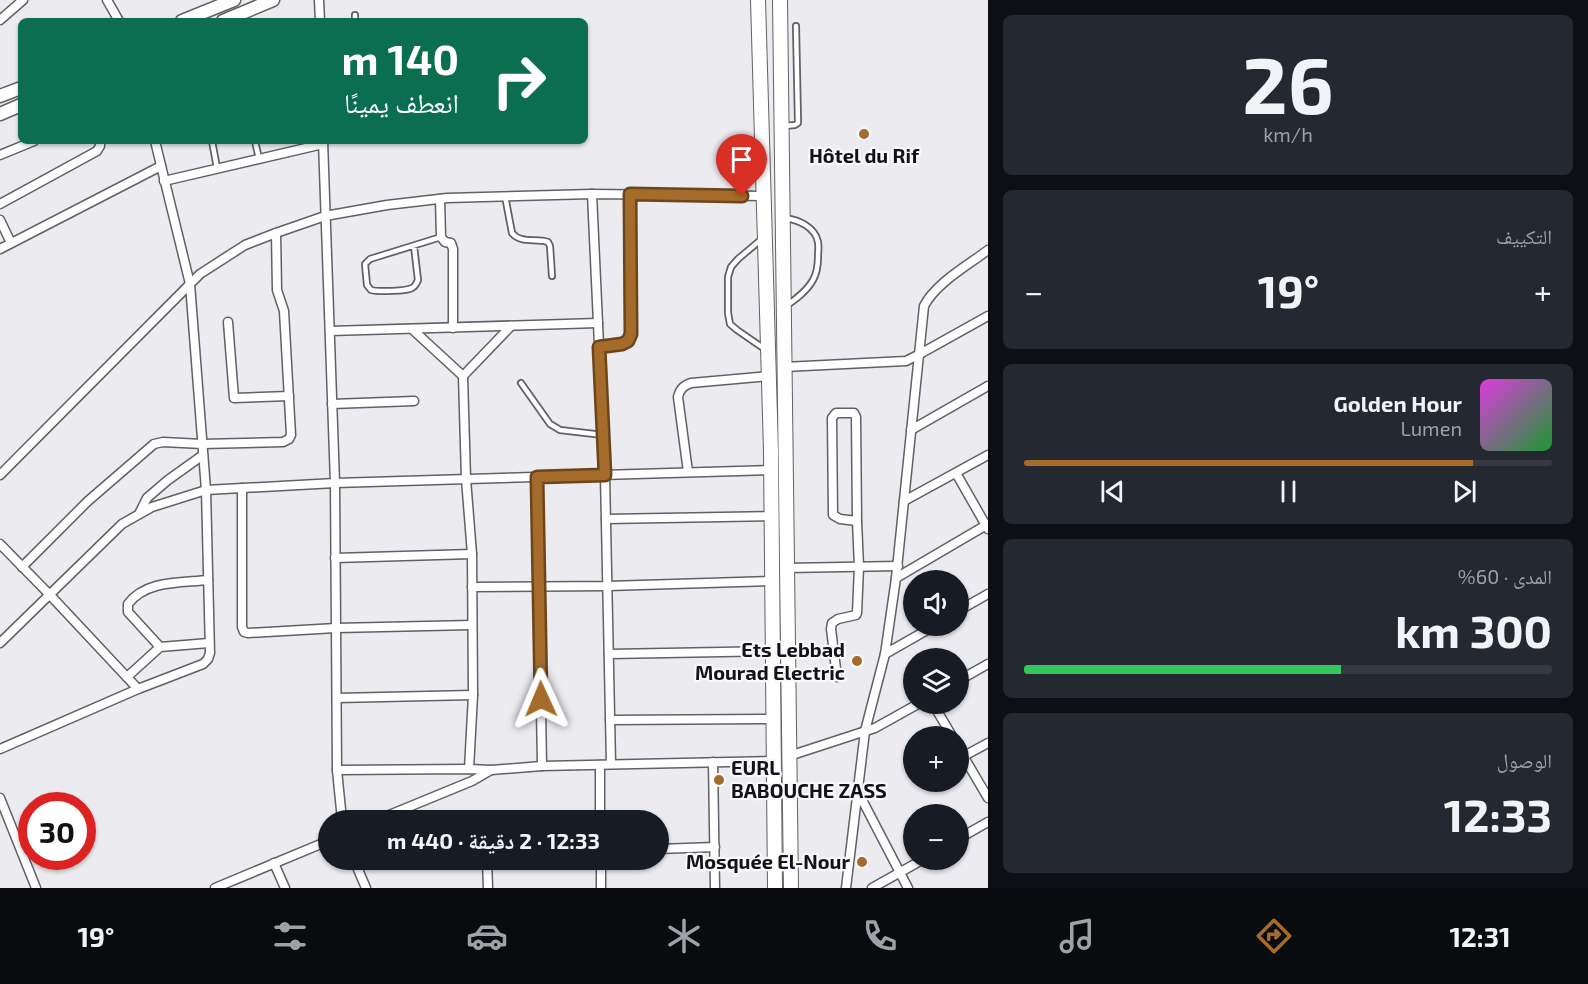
<!DOCTYPE html>
<html lang="ar">
<meta charset="utf-8">
<style>
body{margin:0;font-family:"Exo 2","Noto Naskh Arabic",sans-serif;background:#242831;color:#f1f3f6;direction:rtl;height:100vh;display:flex;flex-direction:column;font-size:22px;white-space:nowrap}
*{box-sizing:border-box;margin:0}
p{font-size:20px;color:#9ea1a6}
.icon{flex:none;width:33px;height:33px;fill:none;stroke:currentColor;stroke-width:2;stroke-linecap:round;stroke-linejoin:round}
.map{position:relative;flex:1;overflow:hidden;direction:ltr}
.side{display:flex;flex-direction:column;gap:15px;padding:15px;background:#0d0f14;width:600px}
.side>*{flex:none}
.hud{position:absolute;left:18px;top:18px;width:570px;height:126px;border-radius:9px;box-shadow:0 2px 4px #0004;direction:rtl;background:#0b6e4f;color:#fff;overflow:hidden}
.controls{position:absolute;left:903px;top:570px;display:grid;gap:12px}
.controls a{display:grid;place-items:center;width:66px;height:66px;border-radius:50%;background:#171b24;box-shadow:0 2px 4px #0004;font-size:30px}
.speed{position:absolute;left:18px;top:792px;display:flex;gap:12px;font-size:30px;font-weight:700;text-align:center}
.speed>*{display:grid;place-content:center;width:78px;height:78px;border-radius:50%;background:#171b24;box-shadow:0 2px 4px #0004;line-height:1}
.speed .limit{border:9px solid #d22;background:#fff;color:#111}
.pin{position:absolute;display:grid;place-items:center;width:51px;height:51px;color:#fff;margin:-62px -26px;border-radius:50% 50% 50% 0;rotate:-45deg;box-shadow:0 0 6px #0007}
.pin .icon{rotate:45deg}
.me{position:absolute;width:66px;margin:-33px;rotate:359deg;stroke-linejoin:round;filter:drop-shadow(0 0 4px #0008)}
.turn{display:flex;align-items:center;gap:21px;height:126px;padding:0 30px;font-size:27px}
.turn .icon{width:78px;height:78px;stroke-width:2.5}
.turn b{display:block;font-size:42px;line-height:51px}
.big{font-size:45px;font-weight:700;line-height:1.1}
.side .tile{flex:1;display:flex;flex-direction:column;justify-content:center;gap:9px;min-width:0;padding:0 21px;border-radius:9px;background:#242831}
.side .dial{align-items:center;gap:0}
.dial b{font-size:78px;line-height:1}
.song{display:flex;align-items:center;gap:18px}
.cover{width:72px;height:72px;border-radius:9px;background:linear-gradient(135deg,hsl(300 70% 55%),hsl(130 70% 35%))}
.played{height:6px;border-radius:3px;background:linear-gradient(90deg,#a56b2a 85%,#363941 85%)}
.keys{display:flex;justify-content:space-around;direction:ltr}
.heat{display:flex;justify-content:space-between;align-items:center;font-size:33px;direction:ltr}
.charge{height:9px;border-radius:4px;background:linear-gradient(90deg,#34c759 60%,#363941 0)}
.trip{position:absolute;left:318px;top:810px;width:351px;height:60px;border-radius:30px;background:#171b24;box-shadow:0 2px 4px #0004;font-weight:700;line-height:60px;text-align:center;direction:rtl}
.tab-bar{display:flex;height:96px;justify-content:space-around;align-items:center;background:#090b0e;color:#9ea1a6}
.tab-bar .icon{width:42px;height:42px}
.tab-bar .on{color:#a56b2a}
.tab-bar b{font-size:27px;color:#f1f3f6}
main{display:flex;flex:1;min-height:0}
.map>svg:first-child{display:block}
</style>
<main>
<section class="side">
<div class="tile dial"><b>26</b><p>km/h</p></div>
<div class="tile"><p>التكييف</p>
<div class="heat"><a>−</a><b class="big">19°</b><a>+</a></div>
</div>
<div class="tile">
<div class="song"><i class="cover"></i><div><b>Golden Hour</b><p>Lumen</p></div></div>
<div class="played"></div>
<div class="keys"><svg class="icon" aria-label="previous" viewBox="0 0 24 24"><path d="M18 5L8 12l10 7zM5 5v14"/></svg><svg class="icon" aria-label="pause" viewBox="0 0 24 24"><path d="M8 5v14M16 5v14"/></svg><svg class="icon" aria-label="next" viewBox="0 0 24 24"><path d="M6 5l10 7-10 7zM19 5v14"/></svg></div>
</div>
<div class="tile"><p>المدى · 60%</p><b class="big">300 km</b><div class="charge"></div></div>
<div class="tile"><p>الوصول</p><b class="big">12:33</b></div>
</section>
<div class="map">
<svg width="988" height="888" viewBox="0 0 988 888">
<rect width="100%" height="100%" fill="#ebebf0"/>
<g fill="none" stroke-linecap="round" stroke-linejoin="round">
<g stroke="#606165" stroke-width="8">
<g id="lane">
<polyline points="355,21 355,15"/>
<polyline points="784,126 795,125 798,123 796,26"/>
<polyline points="212,141 217,168"/>
<polyline points="255,141 259,159"/>
<path d="M505 196 512 233C521 244 536 238 548 242L550 246 552 276"/>
<path d="M785 218C799 220 815 227 818 242 819 247 818 252 818 257 818 264 817 273 813 280 807 291 796 299 786 306"/>
<polyline points="763,238 738,259 731,267 728,277 728,313 730,324 737,330 766,350"/>
<path d="M414 246 418 280C416 284 416 286 412 288 407 291 378 292 371 290L367 285 365 264 370 259 441 237"/>
<polyline points="521,383 550,424 560,430 603,435"/>
</g>
</g>
<g stroke="#606165" stroke-width="11">
<g id="street">
<polyline points="107,0 119,21"/>
<polyline points="319,0 320,21"/>
<polyline points="0,20 23,0"/>
<polyline points="323,141 335,483 337,770 342,820"/>
<polyline points="0,155 34,141"/>
<polyline points="164,181 323,144"/>
<polyline points="592,194 605,475 611,764"/>
<polyline points="440,199 441,237 445,242 451,243 453,249 453,328"/>
<polyline points="0,204 97,151 100,146 100,141"/>
<polyline points="0,220 11,243"/>
<polyline points="0,249 161,166"/>
<polyline points="228,322 234,398 289,396"/>
<polyline points="412,329 463,376 511,326"/>
<polyline points="330,331 598,323"/>
<polyline points="599,347 622,344 628,341 631,334 630,194"/>
<polyline points="784,367 906,361 918,355 988,316"/>
<polyline points="463,376 466,479 472,554 473,695 469,769"/>
<polyline points="332,404 414,401"/>
<polyline points="911,430 988,386"/>
<path d="M688 472 678 397C680 389 683 386 691 383L769 376"/>
<polyline points="956,473 988,529"/>
<polyline points="0,475 200,274 245,245 276,233 325,216 387,205 447,198 592,194 764,196"/>
<polyline points="537,477 542,766"/>
<polyline points="242,488 242,627 244,632 248,633 336,628 472,625"/>
<polyline points="904,501 988,455"/>
<polyline points="140,512 147,498 168,480 203,455"/>
<polyline points="606,519 771,516"/>
<polyline points="0,544 50,595 138,689"/>
<polyline points="335,558 472,554"/>
<polyline points="22,567 88,501 154,444 163,442 202,444 283,442 289,439 291,435 284,311 277,290 276,233"/>
<polyline points="787,568 898,566"/>
<polyline points="896,578 988,524"/>
<polyline points="472,587 608,586 772,581"/>
<polyline points="958,611 988,594"/>
<polyline points="0,643 122,524 152,507 206,490 335,483 771,470"/>
<path d="M160 647 128 612V604C146 580 181 583 208 580"/>
<polyline points="609,654 772,651"/>
<polyline points="885,654 934,626"/>
<polyline points="127,677 160,647 209,643"/>
<polyline points="837,677 831,629 832,623 838,619 856,615 857,613 859,567 857,521 856,417 854,413 836,413 832,418 833,515 840,519 857,521"/>
<polyline points="958,681 988,664"/>
<polyline points="337,698 473,695"/>
<polyline points="933,704 952,736"/>
<polyline points="610,720 773,719"/>
<polyline points="958,747 988,798"/>
<polyline points="0,749 138,689 203,664 208,659 210,653 206,490 190,284 155,141"/>
<polyline points="789,756 875,728 918,704"/>
<polyline points="964,756 988,743"/>
<polyline points="713,762 715,888"/>
<polyline points="600,765 600,820"/>
<polyline points="337,770 469,769 491,770 542,766 773,761"/>
<polyline points="858,792 908,888"/>
<polyline points="0,798 36,888"/>
<polyline points="377,820 472,781 491,770"/>
<polyline points="958,839 988,822"/>
<polyline points="658,849 715,847"/>
<polyline points="354,860 366,888"/>
<polyline points="487,860 488,888"/>
<polyline points="601,860 601,888"/>
<polyline points="274,863 285,888"/>
<polyline points="215,888 328,841"/>
<path d="M846 888 865 731 885 654 896 578 924 306C936 283 967 266 988 250"/>
<polyline points="872,888 922,860"/>
</g>
</g>
<g stroke="#606165" stroke-width="15">
<g id="secondary">
<polyline points="182,21 234,0"/>
<polyline points="223,21 273,0"/>
<polyline points="0,96 21,88"/>
<polyline points="0,114 21,105"/>
</g>
</g>
<g stroke="#606165" stroke-width="16">
<g id="primary">
<polyline points="758,0 771,451 775,888"/>
<polyline points="780,0 791,888"/>
</g>
</g>
<use href="#lane" stroke="#fff" stroke-width="4.5"/>
<use href="#street" stroke="#fff" stroke-width="8"/>
<use href="#secondary" stroke="#fff" stroke-width="12"/>
<use href="#primary" stroke="#fff" stroke-width="14"/>
</g>
<g fill="none" stroke-linecap="round" stroke-linejoin="round">
<g stroke="#6b461b" stroke-width="15">
<polyline id="route" points="541,699 537,477 605,475 599,347 622,344 628,341 631,334 630,194 742,196"/>
</g>
<use href="#route" stroke="#a56b2a" stroke-width="10"/>
</g>
<g fill="#a56b2a" stroke="#f8f9fd" stroke-width="2">
<circle cx="864" cy="134" r="6"/>
<circle cx="857" cy="661" r="6"/>
<circle cx="719" cy="780" r="6"/>
<circle cx="862" cy="862" r="6"/>
</g>
<g text-anchor="middle" stroke-width="4.5" stroke-linejoin="round" paint-order="stroke">
<g font-size="20" font-weight="bold" fill="#131314" stroke="#f8f9fd" text-anchor="end">
<text x="864" y="163" text-anchor="middle">Hôtel du Rif</text>
<text x="845" y="657">Ets Lebbad<tspan x="845" dy="23">Mourad Electric</tspan></text>
<text x="731" y="775" text-anchor="start">EURL<tspan x="731" dy="23">BABOUCHE ZASS</tspan></text>
<text x="850" y="869">Mosquée El-Nour</text>
</g>
</g>
</svg>
<div class="controls">
<a><svg class="icon" aria-label="sound" viewBox="0 0 24 24"><path d="M4 9h4l5-4v14l-5-4H4zM17 9q2 3 0 6"/></svg></a>
<a><svg class="icon" aria-label="layers" viewBox="0 0 24 24"><path d="M12 4l9 5-9 5-9-5zM3 14l9 5 9-5"/></svg></a>
<a>+</a>
<a>−</a>
</div>
<div class="speed"><div class="limit">30</div></div>
<div class="pin" style="left:742px;top:196px;background:#d93025"><svg class="icon" aria-label="arrive" viewBox="0 0 24 24"><path d="M6 21V4h12l-3 4 3 4H6"/></svg></div>
<svg class="me" style="left:541px;top:699px" viewBox="-20 -20 40 40"><path d="M0-17L14 15 0 8-14 15z" fill="#a56b2a" stroke="#fff" stroke-width="4"/></svg>
<div class="trip">12:33 · 2 دقيقة · 440 m</div>
<div class="hud">
<div class="turn"><svg class="icon" aria-label="right" viewBox="0 0 24 24"><path d="M7 20v-9h11M14 6l5 5-5 5"/></svg><div><b>140 m</b>انعطف يمينًا</div></div>
</div>
</div>
</main>
<nav class="tab-bar">
<b>12:31</b>
<svg class="icon on" aria-label="directions" viewBox="0 0 24 24"><path d="M12 3l9 9-9 9-9-9zM9 14v-3h6M13 9l2 2-2 2"/></svg>
<svg class="icon" aria-label="music" viewBox="0 0 24 24"><path d="M9 18V5l10-2v13"/><circle cx="6" cy="18" r="3"/><circle cx="16" cy="16" r="3"/></svg>
<svg class="icon" aria-label="phone" viewBox="0 0 24 24"><path d="M5 4h4l2 5-3 2q2 4 5 5l2-3 5 2v4C11 20 4 13 5 4z"/></svg>
<svg class="icon" aria-label="climate" viewBox="0 0 24 24"><path d="M12 3v18M4 7l16 10M4 17L20 7"/></svg>
<svg class="icon" aria-label="car" viewBox="0 0 24 24"><path d="M5 17H2v-5l4-1 3-4h7l3 4 3 1v5h-3M9 17h6M6 11h13"/><circle cx="7" cy="17" r="2"/><circle cx="17" cy="17" r="2"/></svg>
<svg class="icon" aria-label="filters" viewBox="0 0 24 24"><path d="M4 7h16M4 17h16"/><circle cx="9" cy="7" r="2"/><circle cx="15" cy="17" r="2"/></svg>
<b>19°</b>
</nav>
